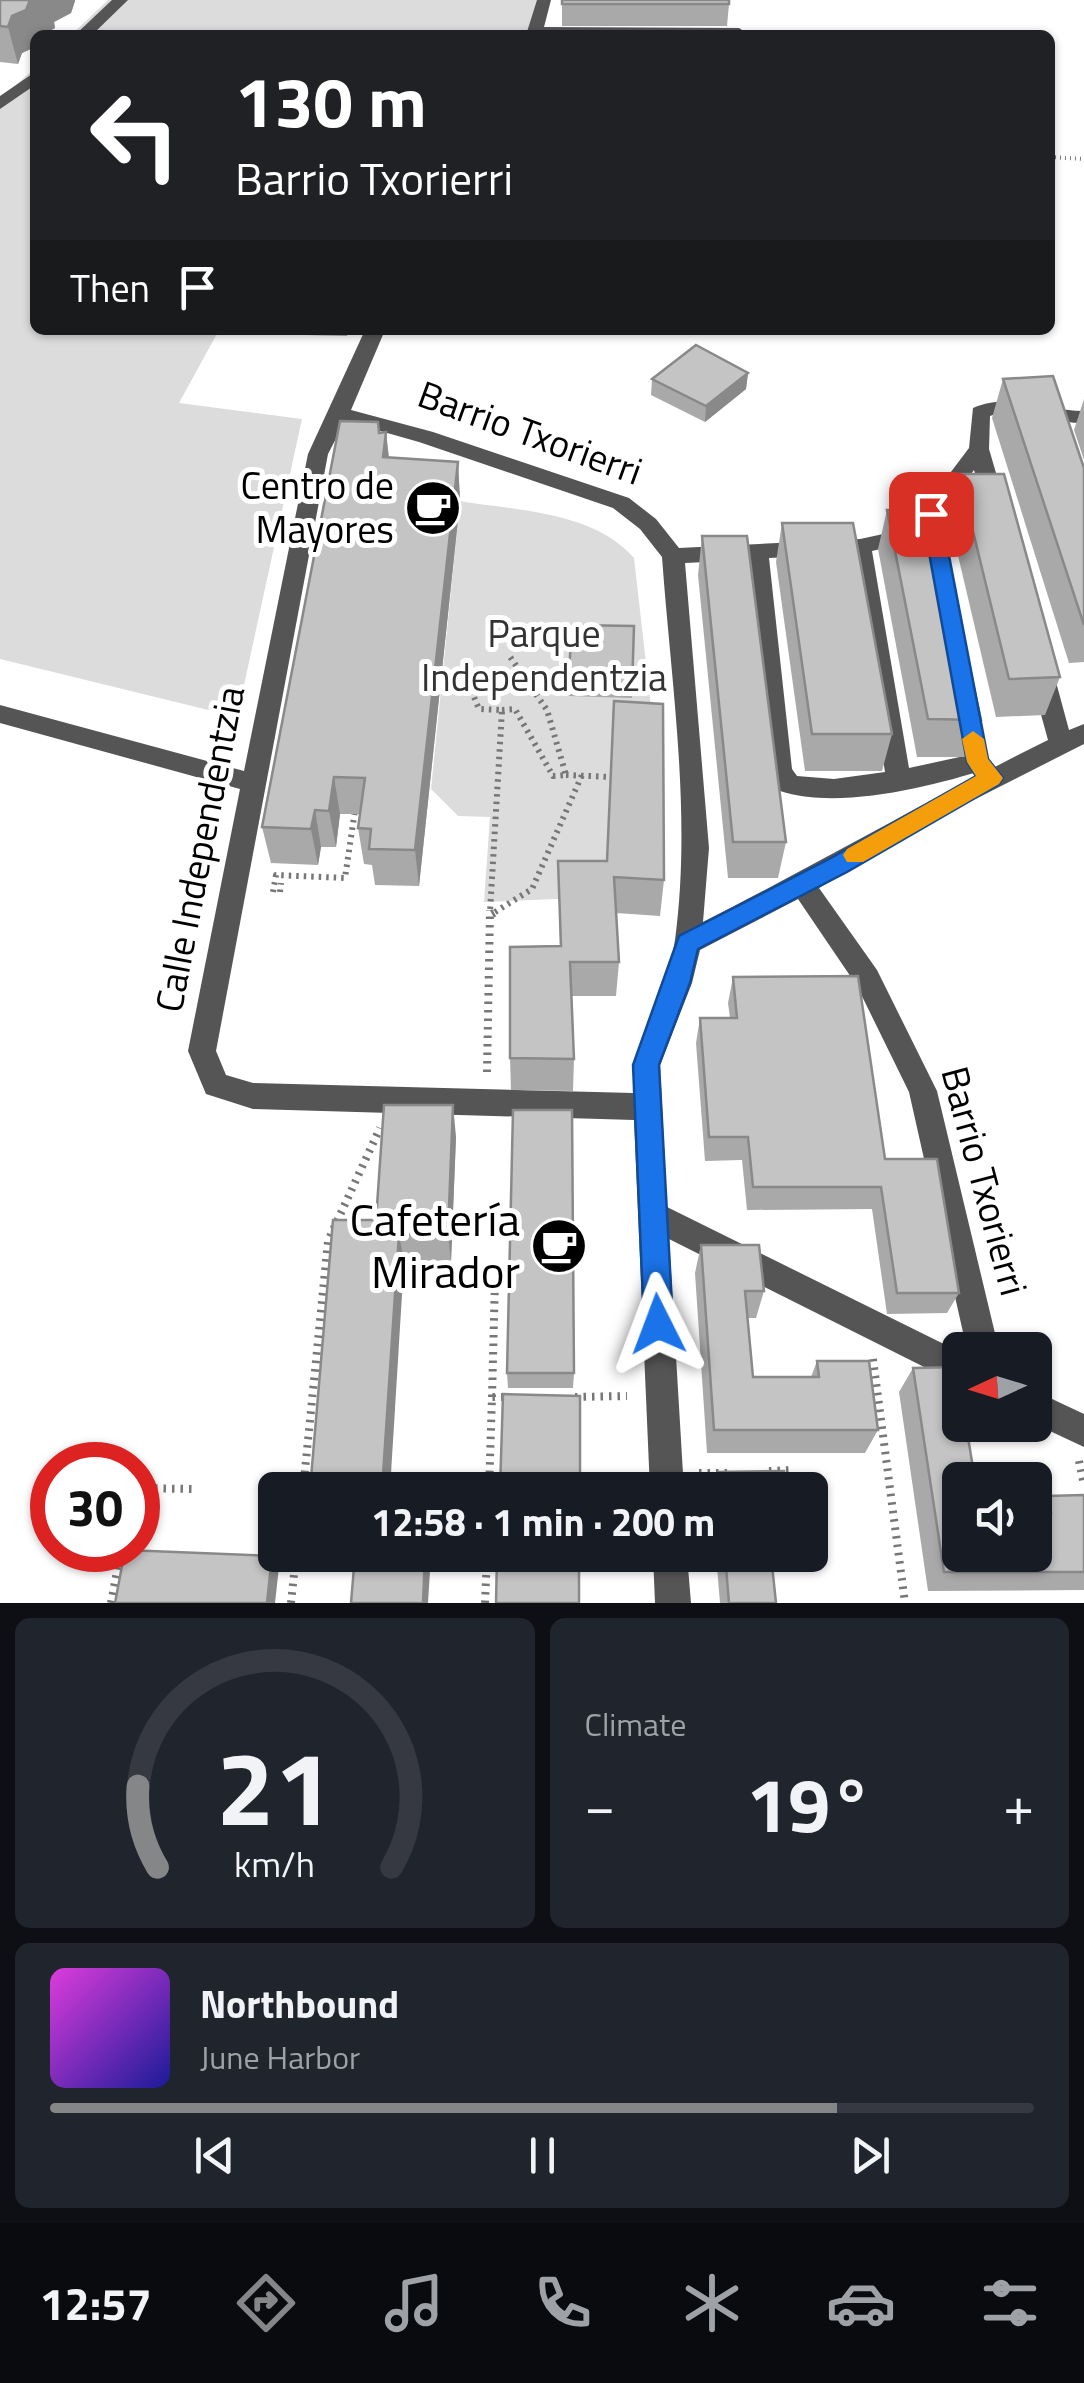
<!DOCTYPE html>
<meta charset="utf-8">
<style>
body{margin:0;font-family:"Titillium Web",sans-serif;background:#20242c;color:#f1f3f6;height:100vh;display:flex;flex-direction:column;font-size:38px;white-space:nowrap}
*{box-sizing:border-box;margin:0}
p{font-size:32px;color:#9ea1a6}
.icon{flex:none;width:55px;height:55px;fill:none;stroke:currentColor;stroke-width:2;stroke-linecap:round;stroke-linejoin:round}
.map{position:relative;height:1603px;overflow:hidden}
.sheet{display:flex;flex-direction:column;gap:15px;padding:15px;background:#0d0f14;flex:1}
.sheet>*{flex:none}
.top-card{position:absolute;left:30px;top:30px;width:1025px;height:305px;border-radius:15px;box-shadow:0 2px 8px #0004;background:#202124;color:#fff;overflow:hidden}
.needle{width:65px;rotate:266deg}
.fabs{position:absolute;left:942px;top:1332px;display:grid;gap:20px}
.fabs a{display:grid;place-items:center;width:110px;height:110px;border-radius:15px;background:#171b24;box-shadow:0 2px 8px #0004;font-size:50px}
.speed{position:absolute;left:30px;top:1442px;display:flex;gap:20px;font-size:50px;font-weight:700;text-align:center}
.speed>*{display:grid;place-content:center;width:130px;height:130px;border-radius:50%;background:#171b24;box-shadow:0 2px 8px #0004;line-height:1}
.speed .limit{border:15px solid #d22;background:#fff;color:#111}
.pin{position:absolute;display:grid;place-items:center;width:85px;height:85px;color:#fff;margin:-42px;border-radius:20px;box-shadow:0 5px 15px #0006}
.me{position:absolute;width:110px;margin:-55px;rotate:357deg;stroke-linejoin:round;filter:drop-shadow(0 0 8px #0008)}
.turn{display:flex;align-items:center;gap:35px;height:210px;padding:0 40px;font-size:45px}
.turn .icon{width:130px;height:130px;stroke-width:2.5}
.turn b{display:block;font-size:70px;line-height:85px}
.then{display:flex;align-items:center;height:95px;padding:0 40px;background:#0003;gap:20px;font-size:38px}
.big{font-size:75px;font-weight:700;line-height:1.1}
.sheet .widget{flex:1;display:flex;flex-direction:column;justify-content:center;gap:15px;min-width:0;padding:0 35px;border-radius:15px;background:#20242c}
.sheet .dial{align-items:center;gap:0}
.dial svg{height:260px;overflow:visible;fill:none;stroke:#363941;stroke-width:7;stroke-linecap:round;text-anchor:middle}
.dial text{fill:#f1f3f6;stroke:none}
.song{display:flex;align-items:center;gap:30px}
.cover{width:120px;height:120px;border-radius:15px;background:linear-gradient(135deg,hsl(300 70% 55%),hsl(240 70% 35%))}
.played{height:10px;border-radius:5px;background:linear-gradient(90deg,#858687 80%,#363941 80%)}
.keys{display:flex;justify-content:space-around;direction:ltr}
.heat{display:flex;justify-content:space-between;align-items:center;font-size:55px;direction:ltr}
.sheet .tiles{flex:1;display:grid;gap:15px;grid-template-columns:1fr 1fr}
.widget:last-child{grid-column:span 2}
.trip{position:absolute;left:258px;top:1472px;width:570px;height:100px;border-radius:15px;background:#171b24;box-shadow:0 2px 8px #0004;font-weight:700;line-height:100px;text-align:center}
.tabs{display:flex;height:160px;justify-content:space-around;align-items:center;background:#090b0e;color:#9ea1a6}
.tabs .icon{width:70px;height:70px}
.tabs .selected{color:#858687}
.tabs b{font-size:45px;color:#f1f3f6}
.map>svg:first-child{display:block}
</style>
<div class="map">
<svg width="1084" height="1603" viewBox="0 0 1084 1603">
<rect width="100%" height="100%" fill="#fff"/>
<g fill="#dcdcdc">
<polygon points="108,0 542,0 534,35 71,35"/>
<polygon points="35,68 35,330 219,330 179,403 302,419 237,717 0,659 0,99"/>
<path d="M460 501C518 511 593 511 634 558L654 733 612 731 605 897 484 902 490 817 458 816 431 789Z"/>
</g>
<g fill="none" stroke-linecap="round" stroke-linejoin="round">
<polyline stroke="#777" stroke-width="4" stroke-dasharray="1 4" stroke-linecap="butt" points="1050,157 1084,159"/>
<g stroke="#777" stroke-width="6" stroke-dasharray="2.5 5" stroke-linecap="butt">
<polyline points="442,677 466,678 479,709 502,710 490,912"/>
<polyline points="502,710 515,709 553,776 566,775 547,710 508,654"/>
<polyline points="566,775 611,777"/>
<polyline points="273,892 276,875 345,878 355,810"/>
<polyline points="280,892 281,883"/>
<polyline points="495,912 532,889 582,775"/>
</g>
<g stroke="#777" stroke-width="8" stroke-dasharray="2.5 6" stroke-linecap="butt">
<polyline points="492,914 499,910"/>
<polyline points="487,1072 490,910"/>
<polyline points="873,1359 905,1603"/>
<polyline points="492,1397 495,1279"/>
<polyline points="575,1397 627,1396"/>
<polyline points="1079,1461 1084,1485"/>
<polyline points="769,1471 793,1470"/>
<polyline points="699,1473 727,1473"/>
<polyline points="138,1488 192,1489"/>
<polyline points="303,1490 328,1241 380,1128"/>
<polyline points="489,1490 492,1397 507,1397"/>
<polyline points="111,1603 121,1550"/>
<polyline points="291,1603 296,1555"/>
<polyline points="485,1603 487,1555"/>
</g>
<g fill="#555" fill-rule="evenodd">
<polygon points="112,0 128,0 92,35 75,35"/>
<polygon points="537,0 551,0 544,27 739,28 747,33 526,35"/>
<polygon points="35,72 35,85 0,109 0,96"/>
<path d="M365 330H385L351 410 433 432 629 498 656 519 679 548 860 539 888 533 923 509 969 448 973 408C1010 392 1045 411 1084 411V423C1056 424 1012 407 990 416L989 449 1006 507 1003 512H987L974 470C944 512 925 540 872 551L909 768 978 753 987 755 990 762 987 769C930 787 838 810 780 791L768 770 747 560 685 563 709 848 703 922C819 863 931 798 1048 740L1029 671 1033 665 1041 662 1053 671 1069 730 1084 724V744L932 821 819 888 877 970 937 1091 999 1350H967L909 1092 857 986 798 899 700 950 692 983 660 1065 667 1207 960 1352V1385L669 1239 684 1490H650L634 1120 253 1109 206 1094 188 1051 240 789 0 723V705L244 771 308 454ZM345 421 419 442 613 508 640 529 662 557C671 683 692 814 675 940 667 994 631 1039 633 1093L253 1083 226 1075 216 1051 328 454ZM850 554 885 772 834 779 797 776 792 769 769 558Z"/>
<polygon points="1035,1391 1084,1414 1084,1447 1035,1424"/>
<polygon points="653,1555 687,1555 691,1603 655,1603"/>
</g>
</g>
<g fill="#a9a9a9">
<polygon points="0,0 75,0 75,1 71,13 54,22 55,28 42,35 35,35 35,47 22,53 18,64 0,62"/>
<polygon points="562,0 729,4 727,26 562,26"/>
<polygon points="304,330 349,330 347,336 305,335"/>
<polygon points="748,373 746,389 705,422 651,395 652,379"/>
<polygon points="1003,379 1084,468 1084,662 1069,663 992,418"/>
<polygon points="1084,399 1084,460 1074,430"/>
<polygon points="386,432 389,457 458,462 460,501 419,886 375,885 372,865 364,864 358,828 360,814 340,814 336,847 321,847 318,865 271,863 262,827 379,433"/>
<polygon points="959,474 1060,677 1045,715 996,717 948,513"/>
<polygon points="887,510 981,720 969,757 917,757 878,549"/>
<polygon points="782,523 892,734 882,771 805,771 776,562"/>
<polygon points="702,536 786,842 778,878 728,878 698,575"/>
<polygon points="572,625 634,626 632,698 568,696"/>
<polygon points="558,861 664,880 660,916 616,913 619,962 616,996 571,996 574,1059 573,1091 511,1090 510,1058 560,946"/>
<polygon points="733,977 885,1159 959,1293 947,1313 887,1314 872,1209 747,1210 742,1160 705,1161 696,1043 700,1018 730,1018 728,1003"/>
<polygon points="456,1137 451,1262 404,1262 376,1220"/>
<polygon points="701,1245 764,1291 756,1318 748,1318 753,1377 811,1377 817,1361 878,1430 865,1453 707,1453 695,1273"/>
<polygon points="913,1368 960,1425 979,1425 969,1440 960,1555 1035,1555 1035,1508 1047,1496 1084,1495 1084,1590 928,1591 899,1392"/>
<polygon points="507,1373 574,1373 573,1388 508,1388"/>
<polygon points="719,1472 785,1490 713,1490"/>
<polygon points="716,1555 771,1555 776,1603 720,1603"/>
</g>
<g fill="#898989">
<polygon points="30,0 75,0 75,1 71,13 54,22 55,28 42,35 35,35 35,47 22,53 18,64 8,27 12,16"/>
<polygon points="748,373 746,389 705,422 706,406"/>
<polygon points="386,432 390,471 383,457"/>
<polygon points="458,462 460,501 419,886 415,850"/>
<polygon points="334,777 340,814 336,847 329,811"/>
<polygon points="315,810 321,847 318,865 311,829"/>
<polygon points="453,1105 456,1137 451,1262 448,1234"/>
<polygon points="399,1234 404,1262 390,1490 382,1490"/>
<polygon points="425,1555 431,1555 428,1603 423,1603"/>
<polygon points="272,1556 279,1567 275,1603 267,1603"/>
</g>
<g fill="#c4c4c4" stroke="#898989" stroke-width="2.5">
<polygon points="0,0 30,0 26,10 12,16 8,27 0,26"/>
<rect x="562" y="0" width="167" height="4"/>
<polygon points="696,345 748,373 706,406 652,379"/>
<polygon points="1053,376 1084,468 1084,625 1003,379"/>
<polygon points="340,421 378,422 379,433 386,432 383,457 458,462 415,850 369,849 371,829 358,828 365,778 334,777 329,811 315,810 311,829 262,827"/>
<polygon points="959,474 1004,474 1060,677 1009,679"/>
<polygon points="887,510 935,510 981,720 928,719"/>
<polygon points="782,523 853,523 892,734 812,734"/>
<polygon points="702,536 747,536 786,842 733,842"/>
<polygon points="572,625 634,626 632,690 568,688"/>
<polygon points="614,701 663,704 664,880 614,877 619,962 570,962 574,1059 510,1058 510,947 561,946 558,861 607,861"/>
<polygon points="858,976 885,1159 937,1159 959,1293 897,1293 881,1187 753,1187 748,1137 709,1137 700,1018 737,1018 733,977"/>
<polygon points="384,1105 453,1105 448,1234 399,1234 382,1490 310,1490 333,1220 376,1220"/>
<polygon points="513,1110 572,1110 574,1373 507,1373"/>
<polygon points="701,1245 759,1245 764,1291 745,1291 753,1377 819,1377 817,1361 869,1361 878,1430 714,1430"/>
<polygon points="960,1367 960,1425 966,1425 975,1480 960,1480 960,1555 1035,1555 1035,1513 1051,1513 1047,1496 1084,1495 1084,1572 944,1572 913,1368"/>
<polygon points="503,1394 580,1396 580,1490 500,1490"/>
<polygon points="784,1471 785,1490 720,1490 719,1472"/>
<polygon points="125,1550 272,1556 267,1603 115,1603"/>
<polygon points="355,1555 425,1555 423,1603 351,1603"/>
<polygon points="497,1555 579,1555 579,1603 496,1603"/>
<polygon points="725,1555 771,1555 776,1603 729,1603"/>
</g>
<polygon fill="#1a73e8" stroke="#114b97" stroke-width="2.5" points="931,507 941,514 988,759 1003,778 999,784 847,872 698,949 690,983 659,1065 673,1324 668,1334 658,1338 648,1334 644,1324 633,1065 679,936 831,858 976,776 967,762 922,514"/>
<polygon fill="#f59e0b" points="973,731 984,739 988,759 1003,778 999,784 863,862 847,862 843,855 847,849 976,776 967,762 962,739"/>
<defs>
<g id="cafe-disc" transform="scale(2.875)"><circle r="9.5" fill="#000" stroke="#fff"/><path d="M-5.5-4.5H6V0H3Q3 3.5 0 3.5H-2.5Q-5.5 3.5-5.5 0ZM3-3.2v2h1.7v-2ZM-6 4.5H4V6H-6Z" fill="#fff"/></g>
</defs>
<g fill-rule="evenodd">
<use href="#cafe-disc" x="433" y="508"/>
<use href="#cafe-disc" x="559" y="1246"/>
</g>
<g text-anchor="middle" stroke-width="10" stroke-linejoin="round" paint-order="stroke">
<g font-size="38" fill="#000" stroke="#fff">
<text transform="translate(530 433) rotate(20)" y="13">Barrio Txorierri</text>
<text transform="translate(200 849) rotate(-79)" y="13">Calle Independentzia</text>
<text transform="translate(984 1181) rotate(75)" y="13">Barrio Txorierri</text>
</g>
<g font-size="38" fill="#000" stroke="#fff" text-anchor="end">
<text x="394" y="499">Centro de<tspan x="394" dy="44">Mayores</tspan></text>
</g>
<g font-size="38" fill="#333" stroke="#fff">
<text x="544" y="647">Parque<tspan x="544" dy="44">Independentzia</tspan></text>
</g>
<g font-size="45" fill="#000" stroke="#fff" text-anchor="end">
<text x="520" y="1236">Cafetería<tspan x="520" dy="52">Mirador</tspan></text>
</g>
</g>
</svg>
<div class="fabs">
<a><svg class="needle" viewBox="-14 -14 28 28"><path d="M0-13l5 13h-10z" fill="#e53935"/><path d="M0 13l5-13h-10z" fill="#9ea1a6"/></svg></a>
<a><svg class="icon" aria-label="sound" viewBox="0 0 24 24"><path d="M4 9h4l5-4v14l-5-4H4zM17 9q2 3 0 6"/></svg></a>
</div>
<div class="speed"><div class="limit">30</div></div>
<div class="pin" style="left:931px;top:514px;background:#d93025"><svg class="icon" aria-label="arrive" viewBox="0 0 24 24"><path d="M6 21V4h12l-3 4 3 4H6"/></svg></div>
<svg class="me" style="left:658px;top:1324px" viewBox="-20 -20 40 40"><path d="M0-17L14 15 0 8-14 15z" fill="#1a73e8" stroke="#fff" stroke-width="4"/></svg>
<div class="trip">12:58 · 1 min · 200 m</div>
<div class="top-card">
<div class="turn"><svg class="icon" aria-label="left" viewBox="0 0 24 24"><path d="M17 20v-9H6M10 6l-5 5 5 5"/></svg><div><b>130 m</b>Barrio Txorierri</div></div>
<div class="then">Then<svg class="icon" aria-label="arrive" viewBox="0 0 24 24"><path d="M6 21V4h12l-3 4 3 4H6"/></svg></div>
</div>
</div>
<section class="sheet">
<div class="tiles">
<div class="widget dial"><svg viewBox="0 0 100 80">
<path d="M14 69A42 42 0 1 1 86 69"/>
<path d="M14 69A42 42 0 0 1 8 44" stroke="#858687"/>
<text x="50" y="56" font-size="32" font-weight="700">21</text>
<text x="50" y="72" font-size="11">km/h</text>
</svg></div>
<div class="widget"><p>Climate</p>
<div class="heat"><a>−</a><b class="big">19°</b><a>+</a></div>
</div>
<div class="widget">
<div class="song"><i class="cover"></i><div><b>Northbound</b><p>June Harbor</p></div></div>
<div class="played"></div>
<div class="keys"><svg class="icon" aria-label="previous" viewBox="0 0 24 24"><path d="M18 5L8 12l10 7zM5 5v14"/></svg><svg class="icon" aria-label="pause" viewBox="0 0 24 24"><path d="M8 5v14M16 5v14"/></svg><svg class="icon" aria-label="next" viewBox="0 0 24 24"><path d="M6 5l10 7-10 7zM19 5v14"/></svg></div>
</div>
</div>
</section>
<nav class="tabs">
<b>12:57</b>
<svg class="icon selected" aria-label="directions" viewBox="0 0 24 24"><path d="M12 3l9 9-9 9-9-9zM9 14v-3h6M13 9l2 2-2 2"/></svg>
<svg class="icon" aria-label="music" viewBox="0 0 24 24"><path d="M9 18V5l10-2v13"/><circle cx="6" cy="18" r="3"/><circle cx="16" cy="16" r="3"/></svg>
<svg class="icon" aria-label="phone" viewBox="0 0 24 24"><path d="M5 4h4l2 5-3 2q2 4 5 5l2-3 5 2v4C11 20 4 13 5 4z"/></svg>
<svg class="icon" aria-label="climate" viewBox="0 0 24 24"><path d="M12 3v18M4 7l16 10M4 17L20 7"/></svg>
<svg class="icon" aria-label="car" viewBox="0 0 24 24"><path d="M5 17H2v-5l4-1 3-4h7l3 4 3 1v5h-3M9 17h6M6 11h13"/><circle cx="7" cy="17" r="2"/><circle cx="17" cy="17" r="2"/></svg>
<svg class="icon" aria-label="filters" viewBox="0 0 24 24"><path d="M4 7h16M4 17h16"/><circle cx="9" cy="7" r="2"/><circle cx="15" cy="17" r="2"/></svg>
</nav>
